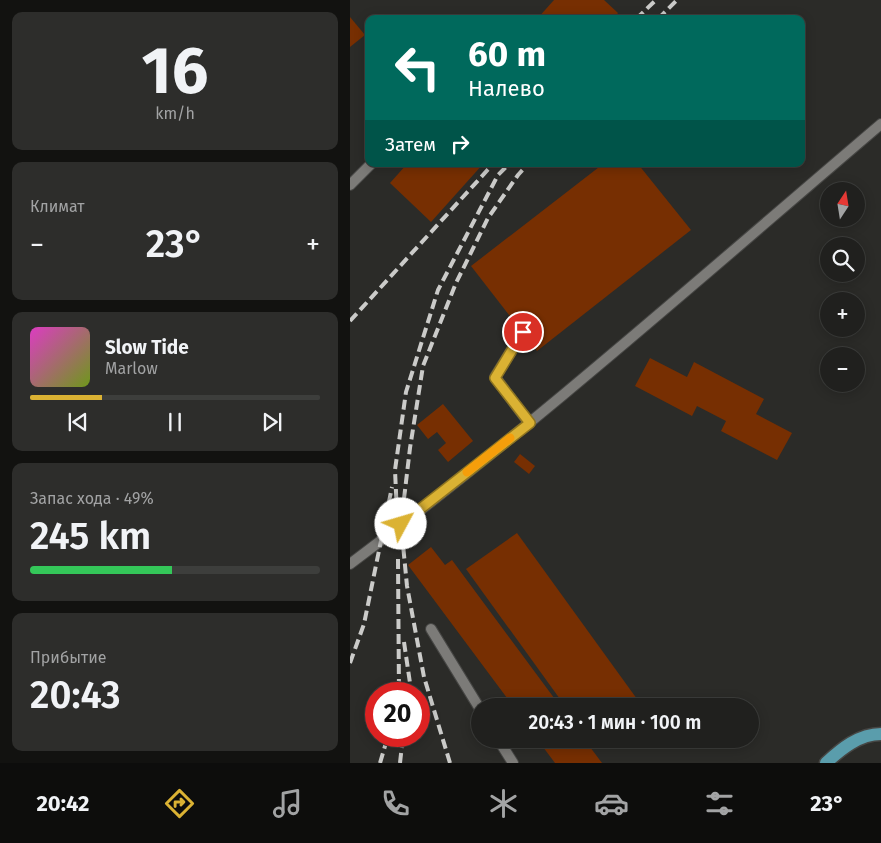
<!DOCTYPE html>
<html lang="ru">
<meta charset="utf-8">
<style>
body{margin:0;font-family:"Fira Sans",sans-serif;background:#2d2d2b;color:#f1f3f6;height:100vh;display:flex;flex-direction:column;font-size:19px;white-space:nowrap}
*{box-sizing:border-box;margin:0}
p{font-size:16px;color:#a2a3a4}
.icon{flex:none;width:28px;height:28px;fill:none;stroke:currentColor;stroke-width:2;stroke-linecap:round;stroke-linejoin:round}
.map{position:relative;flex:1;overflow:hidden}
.side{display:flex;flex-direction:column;gap:12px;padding:12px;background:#121210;width:350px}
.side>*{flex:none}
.hud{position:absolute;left:15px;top:15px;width:440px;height:152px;border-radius:10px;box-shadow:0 2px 12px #0003,0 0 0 1px #3d3e3c;background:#00695c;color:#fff;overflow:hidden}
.needle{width:32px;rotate:12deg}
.buttons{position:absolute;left:470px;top:182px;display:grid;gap:10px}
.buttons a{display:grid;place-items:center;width:45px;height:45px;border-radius:50%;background:#20201e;box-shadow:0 2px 12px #0003,0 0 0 1px #3d3e3c;font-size:25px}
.speed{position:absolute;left:15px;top:682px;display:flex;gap:10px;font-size:25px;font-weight:700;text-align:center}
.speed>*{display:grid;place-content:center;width:65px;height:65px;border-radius:50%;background:#20201e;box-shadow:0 2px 12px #0003,0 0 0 1px #3d3e3c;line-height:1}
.speed .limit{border:8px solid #d22;background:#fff;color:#111}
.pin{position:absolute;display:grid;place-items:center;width:42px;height:42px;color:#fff;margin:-21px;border:2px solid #fff;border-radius:50%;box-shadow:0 1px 5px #0007}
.me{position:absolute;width:55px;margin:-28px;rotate:51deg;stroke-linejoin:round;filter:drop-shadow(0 0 4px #0008)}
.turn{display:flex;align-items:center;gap:18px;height:105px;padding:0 20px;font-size:22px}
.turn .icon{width:65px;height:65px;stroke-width:2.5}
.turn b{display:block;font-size:35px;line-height:42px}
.then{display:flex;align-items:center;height:48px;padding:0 20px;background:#0003;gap:10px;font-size:19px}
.big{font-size:38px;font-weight:600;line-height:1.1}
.side .widget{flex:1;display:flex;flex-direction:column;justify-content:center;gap:8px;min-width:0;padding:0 18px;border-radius:10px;background:#2d2d2b}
.side .dial{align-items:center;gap:0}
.dial b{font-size:65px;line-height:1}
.song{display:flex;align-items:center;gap:15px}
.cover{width:60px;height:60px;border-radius:8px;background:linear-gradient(135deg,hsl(310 70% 55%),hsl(80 70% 35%))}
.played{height:5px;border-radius:2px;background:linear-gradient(90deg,#dbb233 25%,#3d3e3c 25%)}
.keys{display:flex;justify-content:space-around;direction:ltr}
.heat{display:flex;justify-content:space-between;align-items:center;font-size:28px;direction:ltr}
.charge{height:8px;border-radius:4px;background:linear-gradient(90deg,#34c759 49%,#3d3e3c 0)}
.trip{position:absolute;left:121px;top:698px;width:288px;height:50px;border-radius:25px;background:#20201e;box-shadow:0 2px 12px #0003,0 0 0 1px #3d3e3c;font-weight:600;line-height:50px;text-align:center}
.menu{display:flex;height:80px;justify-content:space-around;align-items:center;background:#0d0d0c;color:#a2a3a4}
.menu .icon{width:35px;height:35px}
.menu .active{color:#dbb233}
.menu b{font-size:22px;color:#f1f3f6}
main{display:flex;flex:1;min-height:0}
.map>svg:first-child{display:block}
</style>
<main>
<section class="side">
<div class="widget dial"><b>16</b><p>km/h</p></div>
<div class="widget"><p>Климат</p>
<div class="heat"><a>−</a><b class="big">23°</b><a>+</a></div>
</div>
<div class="widget">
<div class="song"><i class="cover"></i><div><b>Slow Tide</b><p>Marlow</p></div></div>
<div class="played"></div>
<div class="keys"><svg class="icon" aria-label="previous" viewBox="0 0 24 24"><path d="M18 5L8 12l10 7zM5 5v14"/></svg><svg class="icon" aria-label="pause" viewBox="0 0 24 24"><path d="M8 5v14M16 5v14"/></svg><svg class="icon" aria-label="next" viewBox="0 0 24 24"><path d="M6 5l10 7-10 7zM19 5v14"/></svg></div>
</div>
<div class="widget"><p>Запас хода · 49%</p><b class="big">245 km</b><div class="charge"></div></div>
<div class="widget"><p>Прибытие</p><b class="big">20:43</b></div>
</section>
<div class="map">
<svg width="531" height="763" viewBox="0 0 531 763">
<rect width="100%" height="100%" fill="#2b2b28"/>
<g fill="#772f02">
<polygon points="204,0 254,0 268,13 263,19 187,19"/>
<polygon points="0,17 15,35 0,47"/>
<polygon points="57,164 133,164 81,222 40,183"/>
<polygon points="253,164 288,164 341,230 187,351 121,266"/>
<polygon points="300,358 337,377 344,362 414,399 406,414 442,433 427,460 371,431 376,421 347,406 342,416 285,386"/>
<polygon points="93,404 123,441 98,462 88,450 96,443 87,432 78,439 67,425"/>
<polygon points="170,454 185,466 179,474 164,462"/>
<polygon points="167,533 287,699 276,706 215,706 116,569"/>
<polygon points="81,547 95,565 102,560 210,706 163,706 58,565"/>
<polygon points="187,739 234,739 252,763 205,763"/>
</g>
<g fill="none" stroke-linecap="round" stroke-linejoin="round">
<g stroke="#464644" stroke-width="12">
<g id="service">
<polyline points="0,185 21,164"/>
<polyline points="173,332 145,377 179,423"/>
<path d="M0 564C184 426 356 273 531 124"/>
<polyline points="81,629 130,709"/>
<polyline points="148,739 163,763"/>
</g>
</g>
<g stroke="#464644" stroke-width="15">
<path id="primary" d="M476 763C491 749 509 734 531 734"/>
</g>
<use href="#service" stroke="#7c7b78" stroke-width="10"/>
<use href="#primary" stroke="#5a9dac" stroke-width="12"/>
<g stroke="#cbcbc9" stroke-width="4" stroke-dasharray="10 5" stroke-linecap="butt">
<polyline points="286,19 306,0"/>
<polyline points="308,19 327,0"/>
<polyline points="0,321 143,164"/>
<polyline points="47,514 45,470 56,392 88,290 148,175 159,164"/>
<polyline points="48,559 49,694"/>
<polyline points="54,642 60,683 58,694"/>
<polyline points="0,663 14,624 42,487"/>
<polyline points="30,763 38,736"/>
<polyline points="50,763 53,736"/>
<polyline points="100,763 74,677 57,586 51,524 60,448 73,366 106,283 138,218 168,175 178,164"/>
</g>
</g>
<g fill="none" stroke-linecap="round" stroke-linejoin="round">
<g stroke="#8e7421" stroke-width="12">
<polyline id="route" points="51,524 180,423 145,378 173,332"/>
</g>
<use href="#route" stroke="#dbb233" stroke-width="9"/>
<polyline stroke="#f59e0b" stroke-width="9" points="117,472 160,438"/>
</g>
</svg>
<div class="buttons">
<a><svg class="needle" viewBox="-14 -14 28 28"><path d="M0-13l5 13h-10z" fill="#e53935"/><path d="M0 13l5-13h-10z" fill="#a2a3a4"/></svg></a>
<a><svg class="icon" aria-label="search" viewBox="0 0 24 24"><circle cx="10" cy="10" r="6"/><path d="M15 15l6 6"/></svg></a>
<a>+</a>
<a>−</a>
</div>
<div class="speed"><div class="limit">20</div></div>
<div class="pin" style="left:173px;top:332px;background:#d93025"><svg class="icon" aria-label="arrive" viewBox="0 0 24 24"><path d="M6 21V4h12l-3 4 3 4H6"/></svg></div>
<svg class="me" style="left:51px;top:524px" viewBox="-20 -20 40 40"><circle r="19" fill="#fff"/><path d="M0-13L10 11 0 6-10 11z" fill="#dbb233"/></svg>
<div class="trip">20:43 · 1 мин · 100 m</div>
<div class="hud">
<div class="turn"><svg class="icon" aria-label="left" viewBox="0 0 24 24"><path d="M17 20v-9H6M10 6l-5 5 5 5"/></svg><div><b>60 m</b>Налево</div></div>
<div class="then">Затем<svg class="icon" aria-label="right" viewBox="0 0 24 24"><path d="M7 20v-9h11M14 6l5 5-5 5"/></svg></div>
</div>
</div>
</main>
<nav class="menu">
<b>20:42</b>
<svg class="icon active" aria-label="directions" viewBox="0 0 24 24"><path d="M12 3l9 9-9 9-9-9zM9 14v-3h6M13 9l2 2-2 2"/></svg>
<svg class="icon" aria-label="music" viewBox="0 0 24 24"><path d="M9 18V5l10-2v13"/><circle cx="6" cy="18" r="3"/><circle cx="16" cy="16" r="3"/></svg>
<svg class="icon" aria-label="phone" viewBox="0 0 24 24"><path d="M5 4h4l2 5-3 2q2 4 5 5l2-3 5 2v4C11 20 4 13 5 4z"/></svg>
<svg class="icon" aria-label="climate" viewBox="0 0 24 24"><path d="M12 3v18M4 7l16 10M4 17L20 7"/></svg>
<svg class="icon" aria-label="car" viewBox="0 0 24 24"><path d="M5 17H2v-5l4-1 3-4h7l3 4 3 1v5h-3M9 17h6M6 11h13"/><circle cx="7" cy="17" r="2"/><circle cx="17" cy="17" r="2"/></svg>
<svg class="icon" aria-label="filters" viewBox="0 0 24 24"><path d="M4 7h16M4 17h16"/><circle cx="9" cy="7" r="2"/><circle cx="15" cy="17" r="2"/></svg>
<b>23°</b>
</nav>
